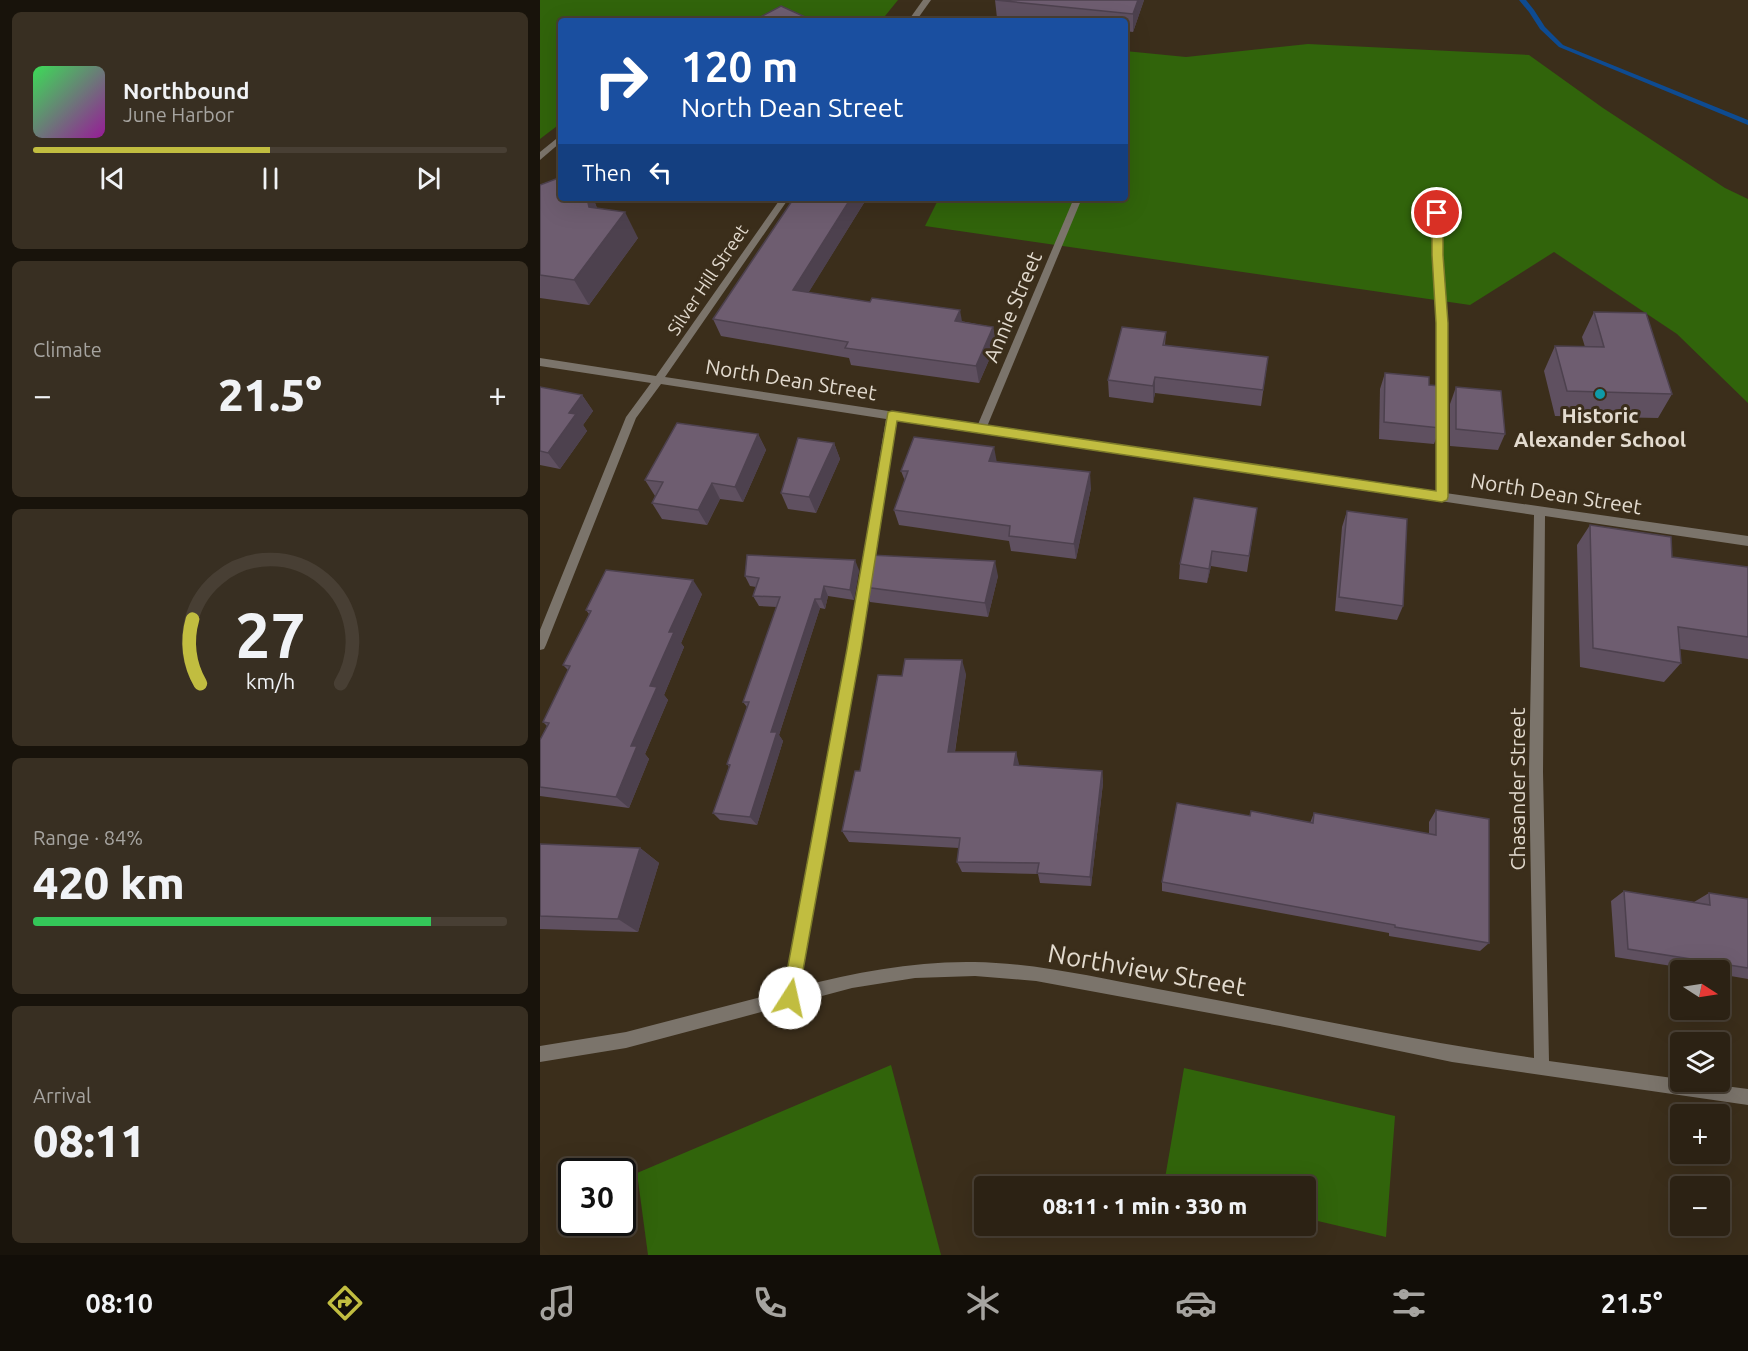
<!DOCTYPE html>
<meta charset="utf-8">
<style>
body{margin:0;font-family:Ubuntu,sans-serif;background:#382f22;color:#f1f3f6;height:100vh;display:flex;flex-direction:column;font-size:22px;white-space:nowrap}
*{box-sizing:border-box;margin:0}
p{font-size:20px;color:#a6a4a0}
.icon{flex:none;width:33px;height:33px;fill:none;stroke:currentColor;stroke-width:2;stroke-linecap:round;stroke-linejoin:round}
.map{position:relative;flex:1;overflow:hidden}
.side{display:flex;flex-direction:column;gap:12px;padding:12px;background:#18130b;width:540px}
.side>*{flex:none}
.guide{position:absolute;left:18px;top:18px;width:570px;height:183px;border-radius:6px;box-shadow:0 6px 24px #0002,0 0 0 2px #483f34;background:#1a4fa0;color:#fff;overflow:hidden}
.needle{width:39px;rotate:102deg}
.buttons{position:absolute;left:1130px;top:960px;display:grid;gap:12px}
.buttons a{display:grid;place-items:center;width:60px;height:60px;border-radius:6px;background:#2c2214;box-shadow:0 6px 24px #0002,0 0 0 2px #483f34;font-size:30px}
.speed{position:absolute;left:18px;top:1158px;display:flex;gap:12px;font-size:30px;font-weight:700;text-align:center}
.speed>*{display:grid;place-content:center;width:78px;height:78px;border-radius:50%;background:#2c2214;box-shadow:0 6px 24px #0002,0 0 0 2px #483f34;line-height:1}
.speed .limit{border:3px solid #111;border-radius:9px;background:#fff;color:#111}
.pin{position:absolute;display:grid;place-items:center;width:51px;height:51px;color:#fff;margin:-26px;border:3px solid #fff;border-radius:50%;box-shadow:0 2px 6px #0007}
.me{position:absolute;width:66px;margin:-33px;rotate:10deg;stroke-linejoin:round;filter:drop-shadow(0 0 4px #0008)}
.turn{display:flex;align-items:center;gap:21px;height:126px;padding:0 24px;font-size:27px}
.turn .icon{width:78px;height:78px;stroke-width:2.5}
.turn b{display:block;font-size:42px;line-height:51px}
.then{display:flex;align-items:center;height:57px;padding:0 24px;background:#0003;gap:12px;font-size:22px}
.big{font-size:45px;font-weight:800;line-height:1.1}
.side .widget{flex:1;display:flex;flex-direction:column;justify-content:center;gap:9px;min-width:0;padding:0 21px;border-radius:9px;background:#382f22}
.side .dial{align-items:center;gap:0}
.dial svg{height:156px;overflow:visible;fill:none;stroke:#483f34;stroke-width:7;stroke-linecap:round;text-anchor:middle}
.dial text{fill:#f1f3f6;stroke:none}
.song{display:flex;align-items:center;gap:18px}
.cover{width:72px;height:72px;border-radius:9px;background:linear-gradient(135deg,hsl(130 70% 55%),hsl(300 70% 35%))}
.played{height:6px;border-radius:3px;background:linear-gradient(90deg,#c1bd40 50%,#483f34 50%)}
.keys{display:flex;justify-content:space-around;direction:ltr}
.heat{display:flex;justify-content:space-between;align-items:center;font-size:33px;direction:ltr}
.charge{height:9px;border-radius:4px;background:linear-gradient(90deg,#34c759 84%,#483f34 0)}
.trip{position:absolute;left:434px;top:1176px;width:342px;height:60px;border-radius:6px;background:#2c2214;box-shadow:0 6px 24px #0002,0 0 0 2px #483f34;font-weight:800;line-height:60px;text-align:center}
.menu{display:flex;height:96px;justify-content:space-around;align-items:center;background:#120e08;color:#a6a4a0}
.menu .icon{width:42px;height:42px}
.menu .on{color:#c1bd40}
.menu b{font-size:27px;color:#f1f3f6}
main{display:flex;flex:1;min-height:0}
.map>svg:first-child{display:block}
</style>
<main>
<section class="side">
<div class="widget">
<div class="song"><i class="cover"></i><div><b>Northbound</b><p>June Harbor</p></div></div>
<div class="played"></div>
<div class="keys"><svg class="icon" aria-label="previous" viewBox="0 0 24 24"><path d="M18 5L8 12l10 7zM5 5v14"/></svg><svg class="icon" aria-label="pause" viewBox="0 0 24 24"><path d="M8 5v14M16 5v14"/></svg><svg class="icon" aria-label="next" viewBox="0 0 24 24"><path d="M6 5l10 7-10 7zM19 5v14"/></svg></div>
</div>
<div class="widget"><p>Climate</p>
<div class="heat"><a>−</a><b class="big">21.5°</b><a>+</a></div>
</div>
<div class="widget dial"><svg viewBox="0 0 100 80">
<path d="M14 69A42 42 0 1 1 86 69"/>
<path d="M14 69A42 42 0 0 1 10 36" stroke="#c1bd40"/>
<text x="50" y="56" font-size="32" font-weight="700">27</text>
<text x="50" y="72" font-size="11">km/h</text>
</svg></div>
<div class="widget"><p>Range · 84%</p><b class="big">420 km</b><div class="charge"></div></div>
<div class="widget"><p>Arrival</p><b class="big">08:11</b></div>
</section>
<div class="map">
<svg width="1208" height="1255" viewBox="0 0 1208 1255">
<rect width="100%" height="100%" fill="#3b2e1b"/>
<g fill="#31640b">
<polygon points="0,0 358,0 341,21 21,21 21,123 0,139"/>
<polygon points="768,44 989,55 1063,108 1185,188 1208,199 1208,403 1137,334 1014,252 930,305 385,226 399,198 585,198 585,51 646,57"/>
<polygon points="351,1065 401,1255 108,1255 97,1173"/>
<polygon points="644,1068 855,1116 846,1237 765,1218 765,1186 633,1186 624,1184"/>
</g>
<g fill="none" stroke-linecap="round" stroke-linejoin="round">
<polygon fill="#0e4b91" fill-rule="evenodd" points="979,0 986,0 994,10 1005,27 1023,45 1208,120 1208,125 1019,47 1000,29 989,12"/>
<g fill="#7b746b" fill-rule="evenodd">
<polygon points="534,198 542,198 446,429 441,433 437,432 436,429"/>
<polygon points="898,210 902,213 902,255 907,323 908,497 902,501 896,497 897,323 892,255 894,213"/>
</g>
<g fill="#7b746b" fill-rule="evenodd">
<polygon points="383,0 391,0 376,21 368,21"/>
<polygon points="21,135 21,142 0,160 0,152"/>
<path d="M241 198H249L125 377 611 451 1208 536V546L1005 516 1003 772 1009 1061 1140 1079V1082H1154L1208 1089V1105L912 1062 740 1026 496 981 435 976 375 978 312 988 86 1048 0 1062V1046L86 1032 244 991 308 649 346 419 121 384 96 418 6 645 4 649 0 650V630L86 417 111 383 0 366V358L116 376ZM357 420 994 515 989 772 994 1058C868 1040 744 1012 618 989 558 978 496 963 434 962 374 961 317 972 259 987L320 649Z"/>
</g>
</g>
<g fill="#5f5060">
<polygon points="455,0 604,0 593,32 585,31 585,21 490,21 457,18"/>
<polygon points="0,185 21,198 53,198 57,208 98,238 49,305 0,298"/>
<polygon points="254,198 327,198 268,293 453,327 456,344 439,383 311,365 309,358 181,336 173,319"/>
<polygon points="1054,312 1132,394 1118,418 1015,416 1004,371 1015,346 1045,347 1042,337"/>
<polygon points="626,332 625,345 728,357 721,406 615,393 613,403 569,397 568,380"/>
<polygon points="845,373 889,385 900,428 894,444 839,439 840,389"/>
<polygon points="0,387 42,395 53,411 43,425 47,431 20,469 0,465"/>
<polygon points="916,387 965,434 958,450 910,446 910,404"/>
<polygon points="218,434 226,450 203,502 180,499 167,525 122,519 112,503 115,496 105,480"/>
<polygon points="294,443 300,459 276,513 248,509 241,493"/>
<polygon points="457,462 551,488 536,559 471,551 469,541 359,525 354,510 365,481 361,471"/>
<polygon points="717,508 707,572 671,566 667,583 639,579 640,564"/>
<polygon points="807,511 863,606 857,620 795,611 802,527"/>
<polygon points="1050,525 1132,557 1208,567 1208,659 1140,649 1141,663 1124,682 1040,667 1037,545"/>
<polygon points="319,570 314,600 288,596 285,609 280,608 239,735 243,741 217,825 180,820 173,813 189,767 187,764 207,707 203,702 237,607 219,606 213,596 216,587 210,586 205,576"/>
<polygon points="458,576 448,617 330,602 324,587"/>
<polygon points="162,594 141,643 144,647 124,695 128,700 105,754 109,759 89,808 0,796 0,740 7,726 3,722 28,670 23,665 49,614 46,610"/>
<polygon points="426,674 415,752 476,752 478,765 562,771 563,783 551,886 500,883 498,874 422,872 417,862 419,848 309,842 302,831 320,771 362,676"/>
<polygon points="896,810 949,943 940,951 849,936 849,933 622,891 622,882 710,816 770,823 774,813 889,834 889,822"/>
<polygon points="0,844 100,848 119,863 98,932 0,929"/>
<polygon points="1084,891 1154,902 1169,893 1208,899 1208,979 1179,974 1179,970 1157,970 1075,957 1071,901"/>
</g>
<g fill="#4d414e">
<polygon points="598,0 604,0 593,32 593,14"/>
<polygon points="47,198 53,198 56,205 62,233 49,207"/>
<polygon points="311,198 327,198 259,308 253,290"/>
<polygon points="85,212 98,238 49,305 34,280"/>
<polygon points="420,310 423,327 415,321"/>
<polygon points="453,327 456,344 439,383 436,366"/>
<polygon points="615,377 615,393 613,403 613,386"/>
<polygon points="42,395 53,411 43,425 47,431 20,469 8,453 29,413"/>
<polygon points="218,434 226,450 203,502 195,487"/>
<polygon points="294,443 300,459 276,513 269,497"/>
<polygon points="454,447 457,463 449,461"/>
<polygon points="550,472 551,488 536,559 534,544"/>
<polygon points="172,483 180,499 167,525 158,510"/>
<polygon points="672,551 671,566 667,583 669,569"/>
<polygon points="315,560 319,570 314,600 310,590"/>
<polygon points="455,561 458,576 448,617 445,603"/>
<polygon points="153,580 162,594 141,643 144,647 124,695 128,700 105,754 109,759 89,808 76,797 110,686 129,632"/>
<polygon points="284,586 288,596 285,609 281,599"/>
<polygon points="275,599 280,608 239,735 243,741 217,825 210,817 231,732"/>
<polygon points="422,660 426,674 413,764 408,752"/>
<polygon points="476,752 479,764 477,777 474,765"/>
<polygon points="562,771 563,783 551,886 550,877"/>
<polygon points="100,848 119,863 98,932 78,919"/>
</g>
<g fill="#6e5d70" stroke="#4d414e" stroke-width="1.5">
<polygon points="455,0 598,0 593,14"/>
<polygon points="241,6 274,21 213,21"/>
<polygon points="21,177 21,198 47,198 49,207 85,212 34,280 0,275 0,185"/>
<polygon points="254,198 311,198 253,290 330,302 332,298 420,310 415,321 453,327 436,366 305,348 308,342 173,319"/>
<polygon points="1054,312 1106,313 1132,394 1027,391 1015,346 1064,347"/>
<polygon points="582,327 626,332 623,345 728,357 723,390 615,377 613,386 568,380"/>
<polygon points="845,373 889,377 889,385 900,386 900,428 844,422"/>
<polygon points="0,387 42,395 29,413 36,414 8,453 0,451"/>
<polygon points="916,387 961,391 965,434 916,429"/>
<polygon points="137,423 218,434 195,487 172,483 158,510 112,503 123,482 105,480"/>
<polygon points="374,437 454,447 449,461 550,472 534,544 469,536 470,526 354,510 368,471 361,471"/>
<polygon points="258,438 294,443 269,497 241,493"/>
<polygon points="654,498 717,508 709,556 672,551 669,569 640,564"/>
<polygon points="807,511 867,519 863,606 799,597"/>
<polygon points="1050,525 1131,537 1132,557 1208,567 1208,637 1138,627 1141,663 1053,648"/>
<polygon points="207,555 315,560 310,590 284,586 281,599 275,599 231,732 237,732 210,817 173,813 190,765 187,764 209,702 203,702 240,597 213,596 219,578 205,576"/>
<polygon points="329,555 455,561 445,603 324,587"/>
<polygon points="66,570 153,580 129,632 134,632 110,686 117,687 91,746 97,746 76,797 0,787 0,740 9,723 3,722 30,666 23,665 51,611 46,610"/>
<polygon points="365,659 422,660 408,752 476,752 474,765 562,771 550,877 497,873 499,863 417,862 420,838 302,831 315,771 320,771 338,675 362,676"/>
<polygon points="637,803 710,816 711,811 773,823 774,813 896,835 896,810 949,819 949,943 855,927 855,925 622,882"/>
<polygon points="0,844 100,848 78,919 0,916"/>
<polygon points="1084,891 1170,905 1169,893 1208,899 1208,968 1088,949"/>
</g>
<polygon fill="#c1bd40" stroke="#7d7b2a" stroke-width="1.5" points="897,210 903,213 903,255 908,323 908,497 907,500 902,502 357,421 321,649 258,998 256,1003 250,1006 244,1003 242,998 307,649 348,412 352,411 896,491 896,323 892,255 892,213"/>
<circle fill="#0f9aa8" stroke="#3b2e1b" stroke-width="2" cx="1060" cy="394" r="6"/>
<g text-anchor="middle" stroke-width="6" stroke-linejoin="round" paint-order="stroke">
<g font-size="18" fill="#e3dbcf" stroke="#3b2e1b">
<text transform="translate(168 280) rotate(-56)" y="6">Silver Hill Street</text>
</g>
<g font-size="21" fill="#e3dbcf" stroke="#3b2e1b">
<text transform="translate(473 307) rotate(-67)" y="7">Annie Street</text>
<text transform="translate(251 380) rotate(9)" y="7">North Dean Street</text>
<text transform="translate(1016 494) rotate(9)" y="7">North Dean Street</text>
<text transform="translate(978 789) rotate(-90)" y="7">Chasander Street</text>
</g>
<g font-size="21" font-weight="bold" fill="#e3dbcf" stroke="#3b2e1b">
<text x="1060" y="423">Historic<tspan x="1060" dy="24">Alexander School</tspan></text>
</g>
<g font-size="26" fill="#e3dbcf" stroke="#3b2e1b">
<text transform="translate(607 970) rotate(10)" y="9">Northview Street</text>
</g>
</g>
</svg>
<div class="buttons">
<a><svg class="needle" viewBox="-14 -14 28 28"><path d="M0-13l5 13h-10z" fill="#e53935"/><path d="M0 13l5-13h-10z" fill="#a6a4a0"/></svg></a>
<a><svg class="icon" aria-label="layers" viewBox="0 0 24 24"><path d="M12 4l9 5-9 5-9-5zM3 14l9 5 9-5"/></svg></a>
<a>+</a>
<a>−</a>
</div>
<div class="speed"><div class="limit">30</div></div>
<div class="pin" style="left:897px;top:213px;background:#d93025"><svg class="icon" aria-label="arrive" viewBox="0 0 24 24"><path d="M6 21V4h12l-3 4 3 4H6"/></svg></div>
<svg class="me" style="left:250px;top:998px" viewBox="-20 -20 40 40"><circle r="19" fill="#fff"/><path d="M0-13L10 11 0 6-10 11z" fill="#c1bd40"/></svg>
<div class="trip">08:11 · 1 min · 330 m</div>
<div class="guide">
<div class="turn"><svg class="icon" aria-label="right" viewBox="0 0 24 24"><path d="M7 20v-9h11M14 6l5 5-5 5"/></svg><div><b>120 m</b>North Dean Street</div></div>
<div class="then">Then<svg class="icon" aria-label="left" viewBox="0 0 24 24"><path d="M17 20v-9H6M10 6l-5 5 5 5"/></svg></div>
</div>
</div>
</main>
<nav class="menu">
<b>08:10</b>
<svg class="icon on" aria-label="directions" viewBox="0 0 24 24"><path d="M12 3l9 9-9 9-9-9zM9 14v-3h6M13 9l2 2-2 2"/></svg>
<svg class="icon" aria-label="music" viewBox="0 0 24 24"><path d="M9 18V5l10-2v13"/><circle cx="6" cy="18" r="3"/><circle cx="16" cy="16" r="3"/></svg>
<svg class="icon" aria-label="phone" viewBox="0 0 24 24"><path d="M5 4h4l2 5-3 2q2 4 5 5l2-3 5 2v4C11 20 4 13 5 4z"/></svg>
<svg class="icon" aria-label="climate" viewBox="0 0 24 24"><path d="M12 3v18M4 7l16 10M4 17L20 7"/></svg>
<svg class="icon" aria-label="car" viewBox="0 0 24 24"><path d="M5 17H2v-5l4-1 3-4h7l3 4 3 1v5h-3M9 17h6M6 11h13"/><circle cx="7" cy="17" r="2"/><circle cx="17" cy="17" r="2"/></svg>
<svg class="icon" aria-label="filters" viewBox="0 0 24 24"><path d="M4 7h16M4 17h16"/><circle cx="9" cy="7" r="2"/><circle cx="15" cy="17" r="2"/></svg>
<b>21.5°</b>
</nav>
